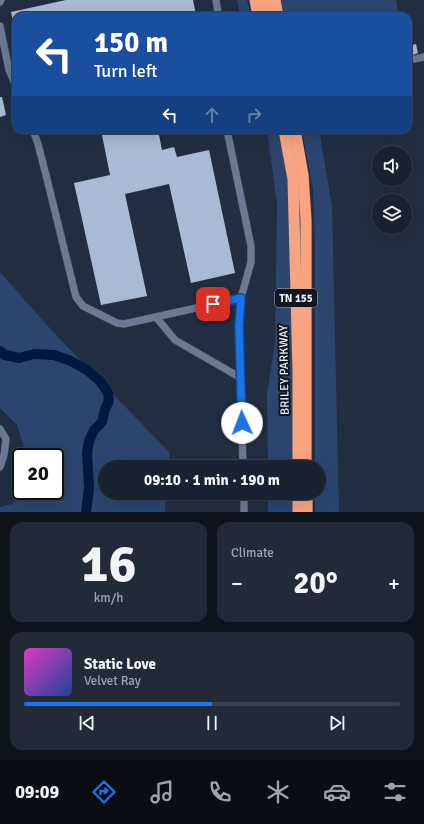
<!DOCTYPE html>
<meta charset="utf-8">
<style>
body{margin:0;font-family:Signika,sans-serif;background:#222a3a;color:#f1f3f6;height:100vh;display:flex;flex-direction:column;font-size:15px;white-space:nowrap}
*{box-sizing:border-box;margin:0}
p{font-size:13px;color:#9fa4ac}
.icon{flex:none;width:22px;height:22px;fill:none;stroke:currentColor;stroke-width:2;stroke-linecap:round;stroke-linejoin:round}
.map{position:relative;height:512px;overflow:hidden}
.panel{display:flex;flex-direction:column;gap:10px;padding:10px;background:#0e131c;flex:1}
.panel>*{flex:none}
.top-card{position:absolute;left:12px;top:12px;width:400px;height:122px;border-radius:12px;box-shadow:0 4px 16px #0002,0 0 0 1px #373f4d;background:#1a4fa0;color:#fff;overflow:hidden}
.tools{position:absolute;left:372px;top:146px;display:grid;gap:8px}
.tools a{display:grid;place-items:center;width:40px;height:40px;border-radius:50%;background:#192232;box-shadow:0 4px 16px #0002,0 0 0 1px #373f4d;font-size:20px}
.speed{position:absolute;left:12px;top:448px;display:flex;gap:8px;font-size:20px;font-weight:700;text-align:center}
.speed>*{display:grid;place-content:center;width:52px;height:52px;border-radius:50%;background:#192232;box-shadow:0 4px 16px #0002,0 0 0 1px #373f4d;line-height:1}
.speed .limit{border:2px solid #111;border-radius:6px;background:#fff;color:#111}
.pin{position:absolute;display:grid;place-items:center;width:34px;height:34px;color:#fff;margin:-17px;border-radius:8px;box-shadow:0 2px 6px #0006}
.me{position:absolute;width:44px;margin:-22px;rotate:358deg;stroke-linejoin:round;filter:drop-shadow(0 0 3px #0008)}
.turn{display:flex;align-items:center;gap:14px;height:84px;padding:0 16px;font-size:18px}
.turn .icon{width:52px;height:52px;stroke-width:2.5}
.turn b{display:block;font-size:28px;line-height:34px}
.lanes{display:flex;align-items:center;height:38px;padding:0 16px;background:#0003;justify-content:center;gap:20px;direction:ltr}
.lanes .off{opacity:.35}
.big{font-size:30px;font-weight:700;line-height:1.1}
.panel .tile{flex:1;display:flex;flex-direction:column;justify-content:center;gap:6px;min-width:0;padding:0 14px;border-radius:12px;background:#222a3a}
.panel .dial{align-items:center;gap:0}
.dial b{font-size:52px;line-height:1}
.song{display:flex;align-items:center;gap:12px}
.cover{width:48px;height:48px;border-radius:6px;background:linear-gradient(135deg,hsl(310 70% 55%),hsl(220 70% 35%))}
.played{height:4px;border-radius:2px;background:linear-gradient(90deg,#1a73e8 50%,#373f4d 50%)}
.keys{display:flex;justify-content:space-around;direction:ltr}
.heat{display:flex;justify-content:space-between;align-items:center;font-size:22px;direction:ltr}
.panel .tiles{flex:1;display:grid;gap:10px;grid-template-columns:1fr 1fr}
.tile:last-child{grid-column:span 2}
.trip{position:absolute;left:98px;top:460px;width:228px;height:40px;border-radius:20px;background:#192232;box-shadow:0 4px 16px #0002,0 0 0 1px #373f4d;font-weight:700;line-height:40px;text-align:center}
.tabs{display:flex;height:64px;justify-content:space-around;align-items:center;background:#0a0e14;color:#9fa4ac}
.tabs .icon{width:28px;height:28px}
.tabs .current{color:#1a73e8}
.tabs b{font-size:18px;color:#f1f3f6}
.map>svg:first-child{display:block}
</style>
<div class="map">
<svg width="424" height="512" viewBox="0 0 424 512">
<rect width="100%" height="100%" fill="#212e42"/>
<g fill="#2b456f">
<polygon points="237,0 247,0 251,16 240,16"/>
<polygon points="279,0 396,0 399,16 282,16"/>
<polygon points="267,130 280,130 284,145 293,231 292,467 268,467 267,393 275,343 277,204"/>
<polygon points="302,130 319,130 332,206 339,512 315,512 315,493 319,493 319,467 315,467 315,241 313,190"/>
<polygon points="0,272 54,333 169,452 170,467 105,467 105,493 167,493 165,512 0,512 0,507 12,504 23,491 55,491 55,457 26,457 26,453 17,425 0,408"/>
<rect x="268" y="493" width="24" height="19"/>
</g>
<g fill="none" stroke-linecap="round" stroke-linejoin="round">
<polyline stroke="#011841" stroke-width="10" points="0,351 5,355 19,358 34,354 54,355 71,361 87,370 100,381 108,393 109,401 105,409 102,422 94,430 89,441 87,453 89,488 86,512"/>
</g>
<g fill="#a9bad4">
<polygon points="66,0 193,0 196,15 191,16 16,16 16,24 14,25 11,12"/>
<polygon points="416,44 418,53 408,57 408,46"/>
<polygon points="0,97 2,97 6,115 0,117"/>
<polygon points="101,130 158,130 162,150 174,147 177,157 209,150 235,273 191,283 169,184 125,194 147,296 101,305 74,183 110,175"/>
</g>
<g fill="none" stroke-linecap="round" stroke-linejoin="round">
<g stroke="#404b5b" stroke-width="8">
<g id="minor">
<polyline points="216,0 218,13 218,16"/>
<polyline points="0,2 1,0"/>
<polyline points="0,26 9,70 16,86"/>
<polyline points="415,59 424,57"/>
<polyline points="33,130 38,144 47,179 76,297 83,306 117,323 124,324 241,298"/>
<polyline points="227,130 251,246 251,262 241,298 239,325 243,467"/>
<polyline points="156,317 175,340 241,378"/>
<polyline points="0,429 6,439 4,455 0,467"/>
<polyline points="244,512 244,493"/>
</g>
</g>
<g stroke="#404b5b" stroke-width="12">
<g id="highway">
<polyline points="255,0 258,16"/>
<polyline points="264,0 268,16"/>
<polyline points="275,0 278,16"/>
<polyline points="284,130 293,179 298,371 298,467"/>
<polyline points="295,130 303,175 306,220 306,467"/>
<polyline points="307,493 307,512"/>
<polyline points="298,512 298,493"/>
</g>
</g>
<use href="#minor" stroke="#6b7a92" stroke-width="7"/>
<use href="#highway" stroke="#f6a481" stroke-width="11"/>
</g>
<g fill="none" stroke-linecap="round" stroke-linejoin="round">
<g stroke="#114b97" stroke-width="10">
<polyline id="route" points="213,304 241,298 239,326 242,423"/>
</g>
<use href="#route" stroke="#1a73e8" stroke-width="7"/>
</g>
<g text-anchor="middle" stroke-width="4" stroke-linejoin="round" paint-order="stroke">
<rect fill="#11161f" stroke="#aab0ba" stroke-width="1" x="275" y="289" width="42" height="18" rx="3"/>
<g font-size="11" font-weight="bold" fill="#ebf2fd">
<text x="296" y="302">TN 155</text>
</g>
<g font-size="12" fill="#ebf2fd" stroke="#11161f">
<text transform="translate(284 370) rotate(-91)" y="4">BRILEY PARKWAY</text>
</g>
</g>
</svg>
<div class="tools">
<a><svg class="icon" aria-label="sound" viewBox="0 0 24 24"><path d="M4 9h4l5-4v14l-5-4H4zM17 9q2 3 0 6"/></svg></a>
<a><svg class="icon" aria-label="layers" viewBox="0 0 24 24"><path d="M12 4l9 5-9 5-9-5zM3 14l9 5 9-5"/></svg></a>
</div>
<div class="speed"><div class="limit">20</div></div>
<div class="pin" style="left:213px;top:304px;background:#d93025"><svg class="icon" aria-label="arrive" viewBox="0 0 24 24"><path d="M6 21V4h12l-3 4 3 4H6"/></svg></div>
<svg class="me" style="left:242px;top:423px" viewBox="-20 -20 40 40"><circle r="19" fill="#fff"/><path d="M0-13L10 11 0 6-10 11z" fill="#1a73e8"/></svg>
<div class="trip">09:10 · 1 min · 190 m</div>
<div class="top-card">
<div class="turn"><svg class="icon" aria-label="left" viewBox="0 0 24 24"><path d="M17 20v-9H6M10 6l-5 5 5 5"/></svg><div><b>150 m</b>Turn left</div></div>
<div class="lanes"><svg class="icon" aria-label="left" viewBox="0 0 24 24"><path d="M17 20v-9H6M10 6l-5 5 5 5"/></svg><svg class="icon off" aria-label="ahead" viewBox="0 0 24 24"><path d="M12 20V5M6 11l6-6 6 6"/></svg><svg class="icon off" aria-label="right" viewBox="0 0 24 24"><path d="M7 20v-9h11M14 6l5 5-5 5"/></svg></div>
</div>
</div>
<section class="panel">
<div class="tiles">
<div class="tile dial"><b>16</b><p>km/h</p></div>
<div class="tile"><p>Climate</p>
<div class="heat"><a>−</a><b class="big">20°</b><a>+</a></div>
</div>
<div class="tile">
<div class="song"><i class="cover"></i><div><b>Static Love</b><p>Velvet Ray</p></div></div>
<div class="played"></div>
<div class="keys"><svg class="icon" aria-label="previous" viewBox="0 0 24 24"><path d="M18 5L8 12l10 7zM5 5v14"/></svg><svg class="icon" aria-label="pause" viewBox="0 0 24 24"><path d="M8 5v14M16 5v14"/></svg><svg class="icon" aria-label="next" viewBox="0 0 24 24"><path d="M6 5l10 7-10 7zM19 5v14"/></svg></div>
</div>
</div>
</section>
<nav class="tabs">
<b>09:09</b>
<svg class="icon current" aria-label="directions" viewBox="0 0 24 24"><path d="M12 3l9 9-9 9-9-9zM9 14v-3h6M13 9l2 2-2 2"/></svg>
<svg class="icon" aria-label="music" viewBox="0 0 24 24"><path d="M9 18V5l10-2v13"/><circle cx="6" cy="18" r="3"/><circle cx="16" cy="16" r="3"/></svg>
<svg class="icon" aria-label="phone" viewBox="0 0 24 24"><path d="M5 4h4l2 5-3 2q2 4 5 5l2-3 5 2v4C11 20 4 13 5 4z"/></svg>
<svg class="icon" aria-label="climate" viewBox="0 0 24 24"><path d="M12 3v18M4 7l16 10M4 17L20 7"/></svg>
<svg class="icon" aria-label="car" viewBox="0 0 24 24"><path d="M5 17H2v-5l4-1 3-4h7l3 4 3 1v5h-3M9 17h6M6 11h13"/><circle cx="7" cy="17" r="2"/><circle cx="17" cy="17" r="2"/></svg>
<svg class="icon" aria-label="filters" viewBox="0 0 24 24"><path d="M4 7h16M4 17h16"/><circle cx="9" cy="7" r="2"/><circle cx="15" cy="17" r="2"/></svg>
</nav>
